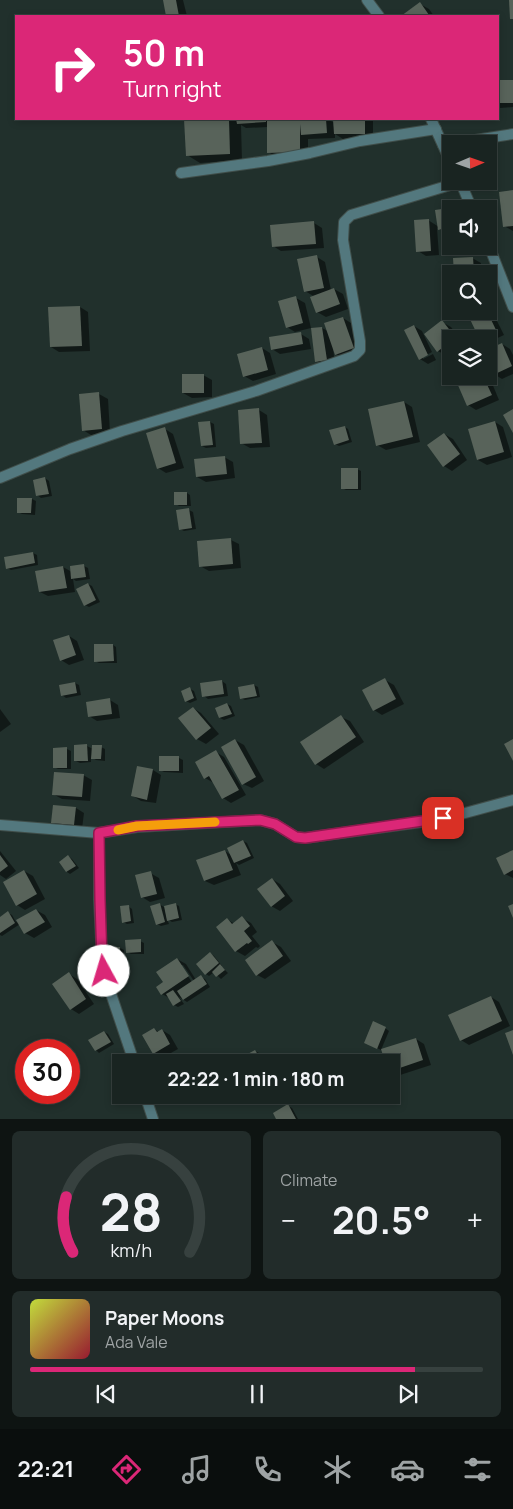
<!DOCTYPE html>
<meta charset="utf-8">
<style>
body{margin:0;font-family:Manrope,sans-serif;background:#222c2a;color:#f1f3f6;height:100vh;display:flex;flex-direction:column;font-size:19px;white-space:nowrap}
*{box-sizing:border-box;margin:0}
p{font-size:16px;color:#9fa4a5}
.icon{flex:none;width:28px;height:28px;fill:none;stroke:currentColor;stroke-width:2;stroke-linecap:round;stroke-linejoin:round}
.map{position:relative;height:1119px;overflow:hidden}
.details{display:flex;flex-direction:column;gap:12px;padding:12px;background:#0e1412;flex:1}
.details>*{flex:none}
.guide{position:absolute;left:15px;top:15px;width:484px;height:105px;border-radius:0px;box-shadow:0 2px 8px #0003,0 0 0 1px #37413f;background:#db2777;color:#fff;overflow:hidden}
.needle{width:32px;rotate:88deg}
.fabs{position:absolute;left:442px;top:135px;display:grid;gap:10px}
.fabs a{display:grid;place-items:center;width:55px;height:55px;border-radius:0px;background:#192421;box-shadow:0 2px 8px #0003,0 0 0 1px #37413f;font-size:25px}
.speed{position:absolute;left:15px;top:1039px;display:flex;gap:10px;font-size:25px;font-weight:700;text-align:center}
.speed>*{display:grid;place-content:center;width:65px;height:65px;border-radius:50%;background:#192421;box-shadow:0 2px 8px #0003,0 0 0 1px #37413f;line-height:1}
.speed .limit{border:8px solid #d22;background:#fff;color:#111}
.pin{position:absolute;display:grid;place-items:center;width:42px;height:42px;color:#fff;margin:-21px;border-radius:10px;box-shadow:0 2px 8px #0006}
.me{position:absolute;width:55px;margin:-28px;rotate:354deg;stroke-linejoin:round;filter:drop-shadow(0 0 4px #0008)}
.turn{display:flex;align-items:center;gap:18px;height:105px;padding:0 25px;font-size:22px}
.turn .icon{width:65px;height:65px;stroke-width:2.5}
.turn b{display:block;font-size:35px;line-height:42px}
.big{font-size:38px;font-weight:700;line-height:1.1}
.details .tile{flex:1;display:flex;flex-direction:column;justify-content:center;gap:8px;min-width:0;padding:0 18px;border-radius:8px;background:#222c2a}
.details .dial{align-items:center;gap:0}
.dial svg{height:130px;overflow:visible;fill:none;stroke:#37413f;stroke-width:7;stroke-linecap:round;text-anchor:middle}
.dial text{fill:#f1f3f6;stroke:none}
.song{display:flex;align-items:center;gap:15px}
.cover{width:60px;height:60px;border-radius:8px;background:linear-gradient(135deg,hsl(70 70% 55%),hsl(350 70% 35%))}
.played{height:5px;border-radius:2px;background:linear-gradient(90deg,#db2777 85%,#37413f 85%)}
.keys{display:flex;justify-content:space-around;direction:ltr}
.heat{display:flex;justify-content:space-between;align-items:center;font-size:28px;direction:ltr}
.details .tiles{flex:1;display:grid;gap:12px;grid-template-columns:1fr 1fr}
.tile:last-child{grid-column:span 2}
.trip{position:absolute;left:112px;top:1054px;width:288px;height:50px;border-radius:0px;background:#192421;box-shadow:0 2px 8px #0003,0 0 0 1px #37413f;font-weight:700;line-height:50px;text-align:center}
.menu{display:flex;height:80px;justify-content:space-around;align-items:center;background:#0a0e0d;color:#9fa4a5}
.menu .icon{width:35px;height:35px}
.menu .active{color:#db2777}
.menu b{font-size:22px;color:#f1f3f6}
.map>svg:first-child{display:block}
</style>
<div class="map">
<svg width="513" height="1119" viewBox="0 0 513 1119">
<rect width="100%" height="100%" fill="#21302c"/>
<g fill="#0007" fill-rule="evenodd">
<polygon points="164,0 183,0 187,16 167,16"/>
<polygon points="420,4 429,9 434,16 403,16"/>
<polygon points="513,81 513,107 500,108 498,106 498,82"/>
<polygon points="185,119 234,119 238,121 238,119 327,119 335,123 335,119 373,119 373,138 343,139 335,134 335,138 308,139 308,156 277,157 268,152 268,127 246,128 241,125 242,160 200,163 187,155"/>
<polygon points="513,191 513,231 504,226"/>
<polygon points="448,209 451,211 451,230 443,231 437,228 439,255 426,256 418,251 428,220 439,227"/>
<polygon points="314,223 322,228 324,248 281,251 273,246"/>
<polygon points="453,246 476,246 476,249 457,251 453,249"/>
<polygon points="317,257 325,262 331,290 334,289 343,294 348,309 326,317 317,312 315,297 305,291"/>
<polygon points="472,258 481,263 481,274 455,274"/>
<polygon points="296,298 305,303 311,328 295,332 287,327"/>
<polygon points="80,307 88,312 90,351 59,352 51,347"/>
<polygon points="489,309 492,311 504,335 489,342 489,339 480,337 473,311 489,311"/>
<polygon points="343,318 351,323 361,353 344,359 336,354 334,348 333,348 335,364 325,366 317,361 312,330 322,328 328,331"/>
<polygon points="442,322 451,327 460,339 451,339 451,352 447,356 438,351"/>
<polygon points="414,326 422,331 432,352 423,357 423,359 433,354 436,360 428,364 420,359"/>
<polygon points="301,334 309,339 311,349 280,354 272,349"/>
<polygon points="502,344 510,349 513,355 513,374 502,379 494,374 489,363 489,351"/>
<polygon points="262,348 270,353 276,374 253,381 244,376"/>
<polygon points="203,375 212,380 212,397 192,398 183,393"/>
<polygon points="457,376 489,376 499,400 476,410 468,405"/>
<polygon points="99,394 108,399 110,433 91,435 83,430"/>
<polygon points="404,402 412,407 420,442 386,450 377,445"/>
<polygon points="259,410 267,415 270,447 250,448 241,443"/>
<polygon points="210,422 214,424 216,447 206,448 202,446"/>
<polygon points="495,422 503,427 512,457 487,465 478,460 469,430"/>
<polygon points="345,427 348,429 352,442 339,446 335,444"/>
<polygon points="165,429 173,434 184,468 166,473 158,468"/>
<polygon points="444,434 453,439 467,460 452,471 444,466"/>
<polygon points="224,457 233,462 235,478 206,482 197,477"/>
<polygon points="357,469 361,471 361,490 346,490 342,488"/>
<polygon points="45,478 49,481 52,496 41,498 37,495"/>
<polygon points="187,493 190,495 191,506 179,506 176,504"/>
<polygon points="32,499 36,501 35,515 22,514 18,512"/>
<polygon points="189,510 193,512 196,529 184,531 180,529"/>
<polygon points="231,540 239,544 241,568 209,571 200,566"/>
<polygon points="33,553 37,555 38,565 11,570 7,568"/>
<polygon points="84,566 88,568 90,579 76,581 73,579 75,592 48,596 40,592 63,567 72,572"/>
<polygon points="88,584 92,586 100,602 89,607 85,605"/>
<polygon points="69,636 77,641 84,660 69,665 61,660"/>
<polygon points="113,645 116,647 117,663 99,663 95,661"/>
<polygon points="385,680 394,685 404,704 382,715 374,710"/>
<polygon points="222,681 226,684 228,696 208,699 204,696"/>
<polygon points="75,683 79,685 81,695 66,698 62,695"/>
<polygon points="254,685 258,687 260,697 245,700 241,698"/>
<polygon points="190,689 194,691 197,700 190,703 186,701"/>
<polygon points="110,700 118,705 120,718 97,721 89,716"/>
<polygon points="227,704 231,706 235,716 224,720 220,718"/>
<polygon points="193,708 201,713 219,734 206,744 197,739 180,719"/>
<polygon points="0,709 11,724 0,732"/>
<polygon points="341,717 350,721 364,742 324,769 316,764"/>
<polygon points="235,740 244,745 264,781 252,788 243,784"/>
<polygon points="87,746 93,749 101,747 105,749 105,761 96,760 91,757 91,762 80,763 76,761"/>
<polygon points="67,749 71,751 71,769 58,769 54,767"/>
<polygon points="216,752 224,757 246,795 231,803 223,798 214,783 205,778"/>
<polygon points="161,757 179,758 183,760 183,773 164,772 160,770"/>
<polygon points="153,770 161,775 156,803 141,801 133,796"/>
<polygon points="83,775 92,780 90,801 62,799 53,794"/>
<polygon points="54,806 76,808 84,813 82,829 61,827 52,822"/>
<polygon points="243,841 247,843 254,858 239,865 236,863 241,875 214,885 205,881 225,851 231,855"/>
<polygon points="0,851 16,871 6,879 0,875"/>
<polygon points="513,851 513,878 505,874"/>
<polygon points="68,856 72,859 79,868 70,874 67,872"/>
<polygon points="24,871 33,876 45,899 25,910 17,905"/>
<polygon points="150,873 159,878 165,898 150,902 142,897"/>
<polygon points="272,879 280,884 293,901 280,911 271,906"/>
<polygon points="159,904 164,907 175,904 179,906 182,920 172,922 167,919 169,924 161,926 157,924"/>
<polygon points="128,906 132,909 134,923 127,924 123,922"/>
<polygon points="36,910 45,915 52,927 34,938 25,933 20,924 2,936 0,935 0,918 8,913 12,915 16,922"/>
<polygon points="242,918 251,923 257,932 252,936 260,946 258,948 256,947 245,956 236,951 228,920 235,924"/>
<polygon points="140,941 144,943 144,954 131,954 127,952"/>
<polygon points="272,942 281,947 291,961 265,979 257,975"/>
<polygon points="120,948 124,950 125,970 116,970 112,968"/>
<polygon points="210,953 214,956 222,966 221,966 228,973 221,979 214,972 209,976 206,974"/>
<path d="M177 959 186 964 196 980 201 977 205 979 210 987 187 1002 179 997 184 1004 178 1007 174 1005 171 999 162 994 165 982ZM180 965H183L194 981 192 982Z"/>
<polygon points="69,974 77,979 94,1004 79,1014 71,1009"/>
<polygon points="491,997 499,1002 510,1026 469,1045 461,1040"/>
<polygon points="385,1028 389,1031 381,1050 369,1044"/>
<polygon points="154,1029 159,1032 162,1030 170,1035 178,1049 162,1058 154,1053"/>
<polygon points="104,1032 108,1034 114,1044 99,1053 96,1050"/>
<polygon points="416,1039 424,1044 431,1065 397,1076 391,1073 391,1062 386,1062 382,1050"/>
<polygon points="255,1051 259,1053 263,1061 260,1062 249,1062 245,1057"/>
<polygon points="288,1106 292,1108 298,1119 278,1119"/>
</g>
<g fill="#58635a">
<polygon points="163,0 176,0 179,16 166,16"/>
<polygon points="509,0 513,0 513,19 510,19"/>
<polygon points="420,2 429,15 401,16"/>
<rect x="498" y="80" width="15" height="23"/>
<polygon points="184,119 229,119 230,154 186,156"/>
<polygon points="236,119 266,119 266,122 237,124"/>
<polygon points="267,119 326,119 327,133 301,135 300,124 300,152 267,153"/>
<polygon points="333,119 365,119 365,134 334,134"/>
<polygon points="513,190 513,226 503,227 499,192"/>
<polygon points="449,208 451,227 438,230 435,210"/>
<polygon points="429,219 431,251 416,252 414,220"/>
<polygon points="314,221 316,244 272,247 270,225"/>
<polygon points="452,246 470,246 470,247 452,250"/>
<polygon points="317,255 324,288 304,292 297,259"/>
<polygon points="473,257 474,274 454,274 453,258"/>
<polygon points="334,288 340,304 316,313 310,297"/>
<polygon points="296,296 303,323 286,328 278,301"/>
<polygon points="80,306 82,346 50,347 48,307"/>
<polygon points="470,311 487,311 496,330 479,338 467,313"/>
<polygon points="343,317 354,348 335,355 324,323"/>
<polygon points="442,320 455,337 451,339 451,341 437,352 424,334"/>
<polygon points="414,325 428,355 419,360 404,330"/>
<polygon points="322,327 327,360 315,362 311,328"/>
<polygon points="301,332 303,344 271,350 269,337"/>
<polygon points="502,343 512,366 493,375 489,366 489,349"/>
<polygon points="262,347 268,370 243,377 237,354"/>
<rect x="182" y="374" width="22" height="19"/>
<polygon points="454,376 483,376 492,395 467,406"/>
<polygon points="99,392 102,429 82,431 79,394"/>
<polygon points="404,401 413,437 376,446 368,409"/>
<polygon points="259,408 262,443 240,444 238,410"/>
<polygon points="513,409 513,433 503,415"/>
<polygon points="210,421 213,445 201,446 198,422"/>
<polygon points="495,421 504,452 477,460 468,429"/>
<polygon points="345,426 349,440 334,445 329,430"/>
<polygon points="165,427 176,463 157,469 146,433"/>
<polygon points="444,433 460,454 443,467 427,445"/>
<polygon points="225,456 227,474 196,477 194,459"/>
<rect x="341" y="468" width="17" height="21"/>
<polygon points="45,477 49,494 36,496 33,480"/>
<rect x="174" y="492" width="13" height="13"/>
<polygon points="17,498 32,498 31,513 17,513"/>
<polygon points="189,508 192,528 179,530 176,510"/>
<polygon points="231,538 233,564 199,567 197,541"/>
<polygon points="33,552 35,563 6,569 4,557"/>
<polygon points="84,564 86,577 71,579 70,566"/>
<polygon points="63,566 67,588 39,592 35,571"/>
<polygon points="88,583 96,600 84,606 76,589"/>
<polygon points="69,635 76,655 60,661 53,640"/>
<polygon points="94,644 113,644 114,661 94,662"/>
<polygon points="385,678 396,699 373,711 362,690"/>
<polygon points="222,680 224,694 202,697 200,683"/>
<polygon points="75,682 77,693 61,696 59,685"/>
<polygon points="254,684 257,696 240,699 238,687"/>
<polygon points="190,687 194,698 185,702 181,691"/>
<polygon points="110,698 112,714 88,717 86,702"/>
<polygon points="227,703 232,714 219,718 215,708"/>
<polygon points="193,707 211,728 196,740 178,718"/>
<polygon points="341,715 356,737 315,765 300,742"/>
<polygon points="235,739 256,777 242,785 221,747"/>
<polygon points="513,739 513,761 504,744"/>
<polygon points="87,744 88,761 74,761 74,745"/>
<polygon points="92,745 102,745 101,759 91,759"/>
<polygon points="67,747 67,768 53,768 53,748"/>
<polygon points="216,750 239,790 222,799 209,776 204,779 195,762"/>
<rect x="159" y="756" width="20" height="15"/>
<polygon points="137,766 153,769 147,800 131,796"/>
<polygon points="54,772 84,774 82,797 52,795"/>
<polygon points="53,805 76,807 74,825 51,823"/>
<polygon points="243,840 251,856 234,863 227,848"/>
<polygon points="225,850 233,870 204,881 196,860"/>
<polygon points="513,850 513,870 504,875 496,858"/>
<polygon points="0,855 8,866 0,872"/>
<polygon points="68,855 76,866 66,872 59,862"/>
<polygon points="24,870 37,894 16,906 3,882"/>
<polygon points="151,871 157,894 141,898 135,875"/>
<polygon points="272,878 285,896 271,907 257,889"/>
<polygon points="160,903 165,922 156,925 150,906"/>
<polygon points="176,903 179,918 167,921 164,906"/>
<polygon points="513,904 513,918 508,906"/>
<polygon points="129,905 131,921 122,923 120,906"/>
<polygon points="36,909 45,922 24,934 16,920"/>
<polygon points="8,911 15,923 0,933 0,917"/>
<polygon points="242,916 250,926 244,931 252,941 248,944 247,943 235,952 216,927 227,918 232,924"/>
<polygon points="141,939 141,952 126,953 125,940"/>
<polygon points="272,940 283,956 256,976 245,960"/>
<polygon points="110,947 120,947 121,968 111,969"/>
<polygon points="210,952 219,963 205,975 196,964"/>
<polygon points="177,958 189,976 161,995 156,987 163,982 156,972"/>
<polygon points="220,964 225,970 216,977 212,972"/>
<polygon points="69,972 86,999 70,1010 52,984"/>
<polygon points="201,975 207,984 183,1000 177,991"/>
<polygon points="173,990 181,1001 173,1006 166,994"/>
<polygon points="491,996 502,1021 460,1041 448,1015"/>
<polygon points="373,1021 386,1027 377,1049 364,1043"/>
<polygon points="154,1028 157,1032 162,1029 170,1044 153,1054 142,1035"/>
<polygon points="513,1030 513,1055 505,1033"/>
<polygon points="104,1031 111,1042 95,1051 88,1040"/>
<polygon points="416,1038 423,1060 391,1071 391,1062 385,1062 381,1049"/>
<polygon points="255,1050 260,1058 253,1062 247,1062 244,1056"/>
<polygon points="288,1104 296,1119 276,1119 273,1113"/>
</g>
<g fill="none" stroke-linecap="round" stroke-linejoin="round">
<g stroke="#404e4a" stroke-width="12">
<g id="street">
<polyline points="367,0 379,16"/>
<polyline points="431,119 451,163"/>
<polyline points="443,145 513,134"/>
<polyline points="181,173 268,161 310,153 360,141 436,129"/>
<polyline points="460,181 472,209"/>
<polyline points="489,246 513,307"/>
<polyline points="0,478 70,449 122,431 256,391 354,356 360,350 360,341 343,240 344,222 351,215 460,182"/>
<polyline points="0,825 99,833 137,827 260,820 275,824 296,837 305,838 443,819 513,800"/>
<polyline points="99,833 99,899 102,960 107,982 134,1062"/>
<polyline points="145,1095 153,1119"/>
</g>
</g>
<use href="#street" stroke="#53787e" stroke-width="10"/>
</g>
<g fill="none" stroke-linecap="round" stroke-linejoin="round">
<g stroke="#8e194d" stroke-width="12">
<polyline id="route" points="104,971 102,960 100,900 99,833 137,826 260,820 275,824 296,837 305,838 443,818"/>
</g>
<use href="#route" stroke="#db2777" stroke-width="9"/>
<polyline stroke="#f59e0b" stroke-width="9" points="118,830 137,826 215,822"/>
</g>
</svg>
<div class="fabs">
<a><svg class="needle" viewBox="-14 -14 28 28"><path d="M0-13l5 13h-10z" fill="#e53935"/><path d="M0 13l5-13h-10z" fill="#9fa4a5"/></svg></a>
<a><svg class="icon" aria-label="sound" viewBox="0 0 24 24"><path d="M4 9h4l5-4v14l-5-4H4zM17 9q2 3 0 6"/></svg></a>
<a><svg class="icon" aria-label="search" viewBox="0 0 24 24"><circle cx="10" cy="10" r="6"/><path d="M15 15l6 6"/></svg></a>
<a><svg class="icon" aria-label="layers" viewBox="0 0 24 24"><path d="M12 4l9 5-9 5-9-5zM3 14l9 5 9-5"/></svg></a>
</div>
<div class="speed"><div class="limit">30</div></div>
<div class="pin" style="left:443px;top:818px;background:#d93025"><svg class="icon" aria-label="arrive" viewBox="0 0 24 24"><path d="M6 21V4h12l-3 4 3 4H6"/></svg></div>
<svg class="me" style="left:104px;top:971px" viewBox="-20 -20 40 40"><circle r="19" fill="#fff"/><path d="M0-13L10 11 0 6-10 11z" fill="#db2777"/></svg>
<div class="trip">22:22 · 1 min · 180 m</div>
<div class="guide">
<div class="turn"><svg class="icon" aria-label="right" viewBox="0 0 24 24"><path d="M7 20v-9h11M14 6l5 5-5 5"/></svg><div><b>50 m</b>Turn right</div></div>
</div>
</div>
<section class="details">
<div class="tiles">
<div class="tile dial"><svg viewBox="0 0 100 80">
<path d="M14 69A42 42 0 1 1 86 69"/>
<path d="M14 69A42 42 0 0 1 10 35" stroke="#db2777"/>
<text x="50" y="56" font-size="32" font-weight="700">28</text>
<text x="50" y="72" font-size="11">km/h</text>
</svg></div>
<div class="tile"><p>Climate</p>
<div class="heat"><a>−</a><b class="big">20.5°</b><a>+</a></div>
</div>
<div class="tile">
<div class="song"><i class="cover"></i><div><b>Paper Moons</b><p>Ada Vale</p></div></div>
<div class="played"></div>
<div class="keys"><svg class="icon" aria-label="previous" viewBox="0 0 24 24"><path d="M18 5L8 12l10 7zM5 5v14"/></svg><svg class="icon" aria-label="pause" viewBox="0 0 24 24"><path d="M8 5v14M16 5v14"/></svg><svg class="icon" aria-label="next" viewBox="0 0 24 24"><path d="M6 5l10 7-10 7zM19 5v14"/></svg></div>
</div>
</div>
</section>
<nav class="menu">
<b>22:21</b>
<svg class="icon active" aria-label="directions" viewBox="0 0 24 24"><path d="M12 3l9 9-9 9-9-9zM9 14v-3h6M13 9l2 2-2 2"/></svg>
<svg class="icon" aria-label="music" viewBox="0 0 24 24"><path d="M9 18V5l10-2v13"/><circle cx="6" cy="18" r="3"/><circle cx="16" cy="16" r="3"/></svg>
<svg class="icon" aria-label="phone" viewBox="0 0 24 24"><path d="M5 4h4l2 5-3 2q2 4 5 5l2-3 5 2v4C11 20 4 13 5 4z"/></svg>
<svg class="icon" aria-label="climate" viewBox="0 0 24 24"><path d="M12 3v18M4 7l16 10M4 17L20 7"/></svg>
<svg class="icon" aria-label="car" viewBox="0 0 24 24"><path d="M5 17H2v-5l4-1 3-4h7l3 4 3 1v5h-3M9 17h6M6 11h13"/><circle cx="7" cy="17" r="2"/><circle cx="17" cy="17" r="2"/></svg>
<svg class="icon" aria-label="filters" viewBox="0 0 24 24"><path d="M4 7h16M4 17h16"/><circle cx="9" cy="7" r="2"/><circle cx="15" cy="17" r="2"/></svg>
</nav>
